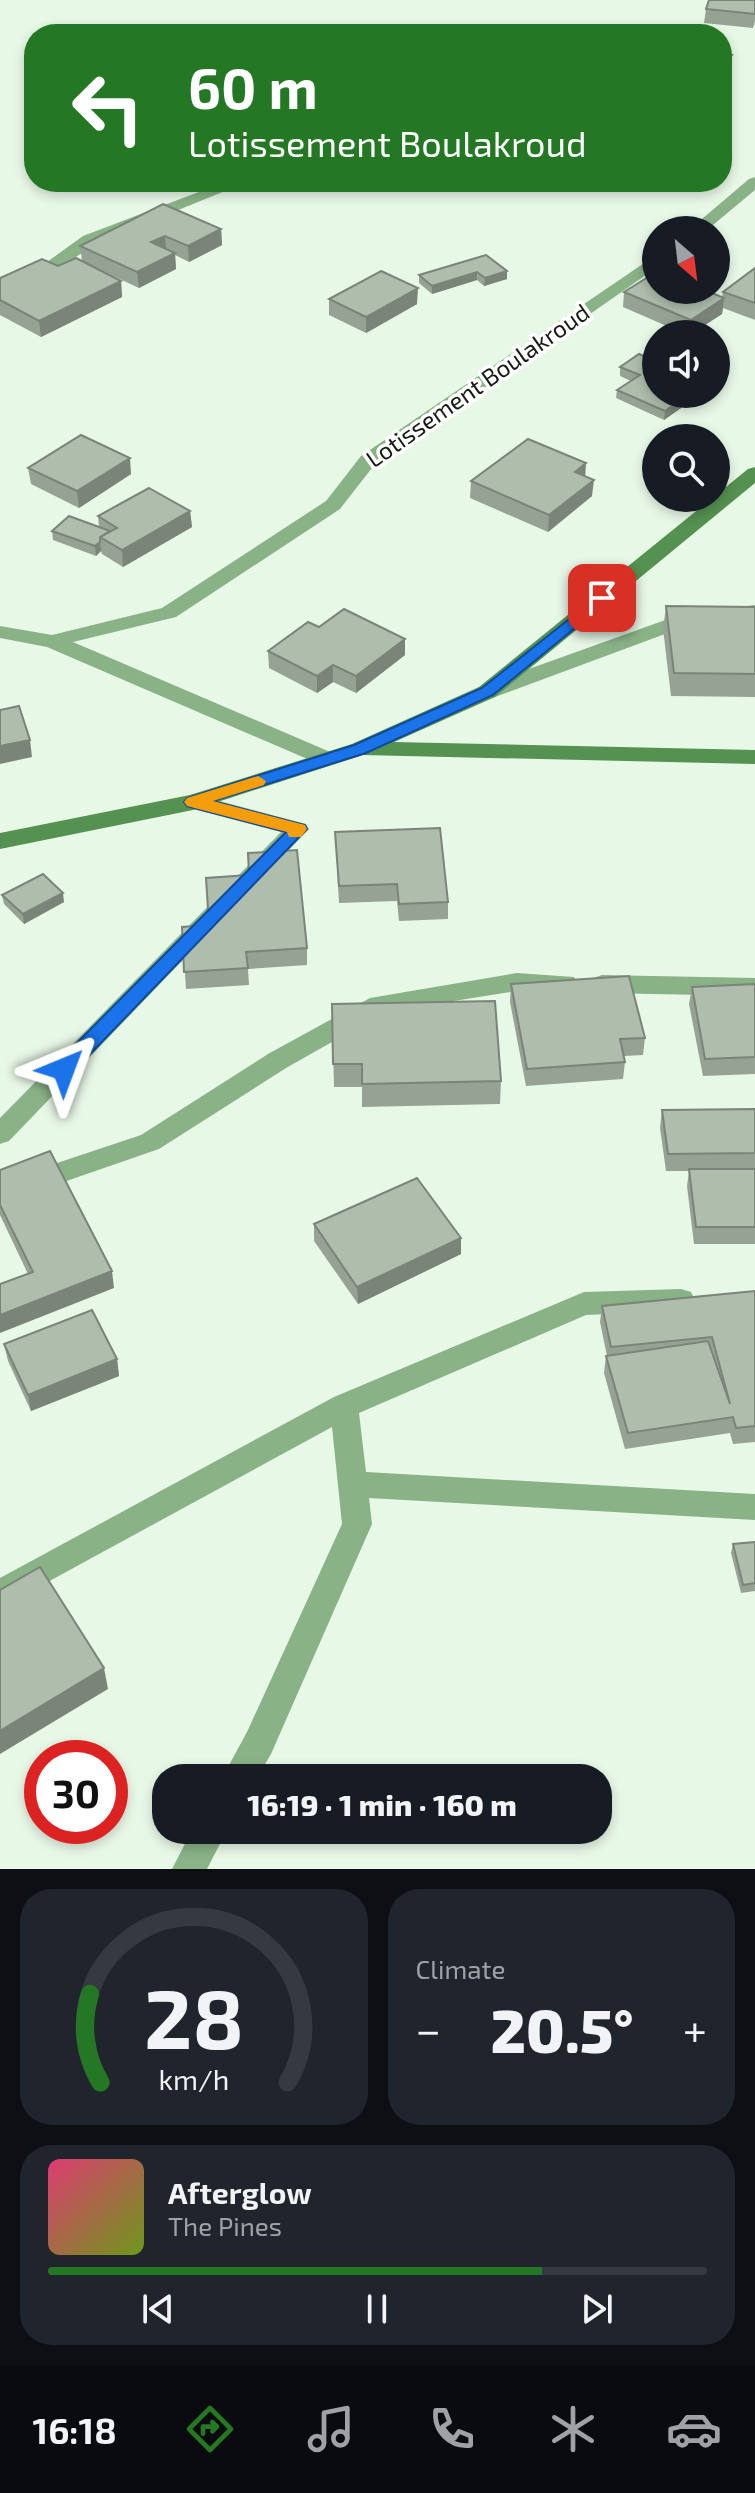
<!DOCTYPE html>
<meta charset="utf-8">
<style>
body{margin:0;font-family:"Exo 2",sans-serif;background:#20242c;color:#f1f3f6;height:100vh;display:flex;flex-direction:column;font-size:30px;white-space:nowrap}
*{box-sizing:border-box;margin:0}
p{font-size:26px;color:#9ea1a6}
.icon{flex:none;width:44px;height:44px;fill:none;stroke:currentColor;stroke-width:2;stroke-linecap:round;stroke-linejoin:round}
.map{position:relative;height:1869px;overflow:hidden}
.sheet{display:flex;flex-direction:column;gap:20px;padding:20px;background:#0d0f14;flex:1}
.sheet>*{flex:none}
.top-card{position:absolute;left:24px;top:24px;width:708px;height:168px;border-radius:32px;box-shadow:0 4px 12px #0003;background:#257823;color:#fff;overflow:hidden}
.needle{width:52px;rotate:152deg}
.buttons{position:absolute;left:642px;top:216px;display:grid;gap:16px}
.buttons a{display:grid;place-items:center;width:88px;height:88px;border-radius:50%;background:#171b24;box-shadow:0 4px 12px #0003;font-size:40px}
.speed{position:absolute;left:24px;top:1740px;display:flex;gap:16px;font-size:40px;font-weight:700;text-align:center}
.speed>*{display:grid;place-content:center;width:104px;height:104px;border-radius:50%;background:#171b24;box-shadow:0 4px 12px #0003;line-height:1}
.speed .limit{border:12px solid #d22;background:#fff;color:#111}
.pin{position:absolute;display:grid;place-items:center;width:68px;height:68px;color:#fff;margin:-34px;border-radius:16px;box-shadow:0 4px 12px #0006}
.me{position:absolute;width:88px;margin:-44px;rotate:44deg;stroke-linejoin:round;filter:drop-shadow(0 0 6px #0008)}
.turn{display:flex;align-items:center;gap:28px;height:168px;padding:0 32px;font-size:36px}
.turn .icon{width:104px;height:104px;stroke-width:2.5}
.turn b{display:block;font-size:56px;line-height:68px}
.big{font-size:60px;font-weight:800;line-height:1.1}
.sheet .widget{flex:1;display:flex;flex-direction:column;justify-content:center;gap:12px;min-width:0;padding:0 28px;border-radius:32px;background:#20242c}
.sheet .dial{align-items:center;gap:0}
.dial svg{height:208px;overflow:visible;fill:none;stroke:#363941;stroke-width:7;stroke-linecap:round;text-anchor:middle}
.dial text{fill:#f1f3f6;stroke:none}
.song{display:flex;align-items:center;gap:24px}
.cover{width:96px;height:96px;border-radius:12px;background:linear-gradient(135deg,hsl(340 70% 55%),hsl(80 70% 35%))}
.played{height:8px;border-radius:4px;background:linear-gradient(90deg,#257823 75%,#363941 75%)}
.keys{display:flex;justify-content:space-around;direction:ltr}
.heat{display:flex;justify-content:space-between;align-items:center;font-size:44px;direction:ltr}
.sheet .tiles{flex:1;display:grid;gap:20px;grid-template-columns:1fr 1fr}
.widget:last-child{grid-column:span 2}
.trip{position:absolute;left:152px;top:1764px;width:460px;height:80px;border-radius:32px;background:#171b24;box-shadow:0 4px 12px #0003;font-weight:800;line-height:80px;text-align:center}
.tab-bar{display:flex;height:128px;justify-content:space-around;align-items:center;background:#090b0e;color:#9ea1a6}
.tab-bar .icon{width:56px;height:56px}
.tab-bar .on{color:#257823}
.tab-bar b{font-size:36px;color:#f1f3f6}
.map>svg:first-child{display:block}
</style>
<div class="map">
<svg width="755" height="1869" viewBox="0 0 755 1869">
<rect width="100%" height="100%" fill="#e8f8e7"/>
<g fill="none" stroke-linecap="round" stroke-linejoin="round">
<g fill="#8ab287" fill-rule="evenodd">
<polygon points="755,177 755,190 707,230 689,230 749,179"/>
<polygon points="225,182 247,182 95,244 0,309 0,296 83,236"/>
<polygon points="656,255 656,268 375,464 340,509 176,617 73,642 335,754 338,759 335,764 319,764 47,647 0,638 0,626 52,635 162,608 326,501 361,456"/>
<polygon points="755,605 755,617 692,624 495,697 487,699 476,692 479,687 682,614"/>
<polygon points="193,794 306,824 309,829 9,1141 0,1144 0,1118 281,832 185,807 182,802 185,797"/>
<polygon points="517,973 574,977 577,983 574,989 517,991 385,1012 286,1068 159,1149 0,1204 0,1182 141,1135 268,1054 370,998"/>
<polygon points="602,975 755,978 755,996 602,993 593,990 590,984 593,978"/>
<polygon points="681,1289 691,1292 695,1300 691,1308 681,1311 586,1315 359,1413 366,1472 755,1494 755,1520 369,1498 372,1524 271,1754 257,1778 222,1778 247,1732 342,1524 332,1427 0,1608 0,1578 334,1397 584,1292"/>
<polygon points="192,1830 227,1830 207,1869 172,1869"/>
</g>
<polygon fill="#559151" fill-rule="evenodd" points="755,467 755,483 495,697 394,742 755,750 755,764 363,755 193,810 0,849 0,833 190,795 352,744 479,687 748,469"/>
</g>
<g fill="#96a394">
<polygon points="755,0 755,21 753,28 704,23 706,9"/>
<polygon points="221,229 222,245 189,262 175,255 176,269 139,288 94,267 121,281 122,297 41,337 0,315 0,278 82,261 80,246"/>
<polygon points="755,268 755,320 723,308 722,314 691,334 685,334 623,307 624,292 722,297 723,292"/>
<polygon points="507,271 507,279 484,286 477,280 432,294 419,283 419,275"/>
<polygon points="329,299 417,304 366,333 329,315"/>
<polygon points="639,354 656,394 708,394 695,403 688,400 688,403 664,420 616,398 617,390 631,381 620,376 620,367"/>
<polygon points="28,468 131,474 79,508 31,484"/>
<polygon points="585,476 592,496 548,532 470,498 471,481"/>
<polygon points="190,511 192,527 123,567 102,554 101,551 96,556 53,540 52,531 99,527 98,516"/>
<polygon points="666,606 755,607 755,697 671,696 663,629"/>
<polygon points="319,627 405,655 356,693 333,682 317,693 269,668 268,651"/>
<polygon points="335,832 448,902 448,919 399,921 397,901 339,903"/>
<polygon points="2,895 64,902 24,924 4,904"/>
<polygon points="182,927 307,948 307,965 248,969 249,985 186,989"/>
<polygon points="511,984 645,1038 643,1055 624,1056 625,1062 623,1079 526,1086 510,1002"/>
<polygon points="755,984 755,1074 703,1076 689,1004 692,987"/>
<polygon points="332,1004 501,1081 500,1104 362,1107 362,1087 334,1087"/>
<polygon points="755,1109 755,1244 694,1244 687,1186 689,1171 666,1171 660,1128 662,1110"/>
<polygon points="0,1170 114,1288 28,1274 0,1215"/>
<polygon points="314,1224 461,1238 461,1254 358,1304 314,1241"/>
<polygon points="755,1291 755,1442 733,1444 730,1433 625,1449 604,1373 606,1356 607,1356 600,1322 602,1306"/>
<polygon points="4,1344 117,1359 119,1376 31,1411 8,1361"/>
<polygon points="755,1542 755,1591 741,1593 731,1553 733,1544"/>
</g>
<g fill="#7a8478">
<polygon points="732,55 730,69 722,77 722,64"/>
<polygon points="221,229 222,245 189,262 188,246"/>
<polygon points="165,236 166,251 151,242"/>
<polygon points="175,253 176,269 139,288 137,272"/>
<polygon points="507,271 507,279 484,286 485,278"/>
<polygon points="477,272 477,280 432,294 432,286"/>
<polygon points="121,281 122,297 41,337 39,321"/>
<polygon points="418,288 417,304 366,333 366,317"/>
<polygon points="724,298 722,314 691,334 689,334 691,320"/>
<polygon points="724,376 722,384 716,389 716,381"/>
<polygon points="689,394 688,403 664,420 665,411"/>
<polygon points="696,394 708,394 695,403"/>
<polygon points="130,458 131,474 79,508 77,491"/>
<polygon points="586,463 585,480 575,472"/>
<polygon points="594,480 592,496 548,532 549,515"/>
<polygon points="190,511 192,527 123,567 122,550"/>
<polygon points="100,542 101,551 96,556 95,546"/>
<polygon points="405,639 405,655 356,693 356,676"/>
<polygon points="333,665 333,682 317,693 317,676"/>
<polygon points="30,740 32,757 0,764 0,746"/>
<polygon points="63,893 64,902 24,924 23,914"/>
<polygon points="461,1238 461,1254 358,1304 357,1287"/>
<polygon points="112,1271 114,1288 0,1333 0,1315"/>
<polygon points="117,1359 119,1376 31,1411 28,1395"/>
<polygon points="104,1668 108,1689 0,1754 0,1731"/>
</g>
<g fill="#aebdac" stroke="#7a8478" stroke-width="2">
<polygon points="709,0 755,0 755,14 706,9"/>
<polygon points="627,27 630,34 595,34 593,29"/>
<polygon points="655,32 681,34 655,34"/>
<polygon points="722,52 732,55 722,64"/>
<polygon points="163,204 221,229 188,246 165,236 151,242 175,253 137,272 80,246"/>
<polygon points="486,255 507,271 485,278 477,272 432,286 419,275"/>
<polygon points="76,258 121,281 39,321 0,300 0,278 42,259 58,266"/>
<polygon points="755,268 755,303 723,292"/>
<polygon points="381,271 418,288 366,317 329,299"/>
<polygon points="656,272 656,290 705,290 724,298 691,320 624,292"/>
<polygon points="639,354 656,361 656,394 689,394 665,411 617,390 640,375 620,367"/>
<polygon points="716,372 724,376 716,381"/>
<polygon points="81,435 130,458 77,491 28,468"/>
<polygon points="528,439 586,463 575,472 594,480 549,515 471,481"/>
<polygon points="149,488 190,511 122,550 100,537 117,528 98,516"/>
<polygon points="69,516 110,531 100,537 100,542 95,546 52,531"/>
<polygon points="666,606 755,607 755,674 674,673"/>
<polygon points="344,609 405,639 356,676 333,665 317,676 268,651 308,622 319,627"/>
<polygon points="19,706 30,740 0,746 0,710"/>
<polygon points="440,828 448,902 399,904 397,884 339,886 335,832"/>
<polygon points="297,850 307,948 246,952 248,968 184,972 182,927 209,925 206,878 249,875 248,853"/>
<polygon points="43,874 63,893 23,914 2,895"/>
<polygon points="629,976 645,1038 620,1039 625,1062 527,1069 511,984"/>
<polygon points="755,984 755,1057 705,1059 692,987"/>
<polygon points="495,1001 501,1081 362,1084 362,1064 333,1064 332,1004"/>
<polygon points="755,1109 755,1153 668,1154 662,1110"/>
<polygon points="50,1151 112,1271 0,1315 0,1284 33,1272 0,1205 0,1170"/>
<polygon points="689,1169 755,1169 755,1227 696,1227"/>
<polygon points="417,1178 461,1238 357,1287 314,1224"/>
<polygon points="755,1291 755,1426 736,1428 733,1417 628,1433 606,1356 708,1341 730,1404 712,1337 611,1347 602,1306"/>
<polygon points="92,1310 117,1359 28,1395 4,1344"/>
<polygon points="755,1542 755,1583 743,1585 733,1544"/>
<polygon points="40,1567 104,1668 0,1731 0,1590"/>
</g>
<polygon fill="#1a73e8" stroke="#114b97" stroke-width="2" points="602,593 608,594 608,601 493,695 366,753 213,801 305,825 307,829 71,1074 57,1074 54,1069 57,1063 286,832 187,806 184,802 187,798 354,745 482,688"/>
<polygon fill="#f59e0b" points="258,776 266,781 264,785 213,801 305,825 307,829 301,837 289,837 287,832 187,806 184,802 187,798"/>
<g text-anchor="middle" stroke-width="7" stroke-linejoin="round" paint-order="stroke">
<g font-size="24" fill="#161b15" stroke="#fff">
<text transform="translate(478 386) rotate(-35)" y="8">Lotissement Boulakroud</text>
</g>
</g>
</svg>
<div class="buttons">
<a><svg class="needle" viewBox="-14 -14 28 28"><path d="M0-13l5 13h-10z" fill="#e53935"/><path d="M0 13l5-13h-10z" fill="#9ea1a6"/></svg></a>
<a><svg class="icon" aria-label="sound" viewBox="0 0 24 24"><path d="M4 9h4l5-4v14l-5-4H4zM17 9q2 3 0 6"/></svg></a>
<a><svg class="icon" aria-label="search" viewBox="0 0 24 24"><circle cx="10" cy="10" r="6"/><path d="M15 15l6 6"/></svg></a>
</div>
<div class="speed"><div class="limit">30</div></div>
<div class="pin" style="left:602px;top:598px;background:#d93025"><svg class="icon" aria-label="arrive" viewBox="0 0 24 24"><path d="M6 21V4h12l-3 4 3 4H6"/></svg></div>
<svg class="me" style="left:64px;top:1069px" viewBox="-20 -20 40 40"><path d="M0-17L14 15 0 8-14 15z" fill="#1a73e8" stroke="#fff" stroke-width="4"/></svg>
<div class="trip">16:19 · 1 min · 160 m</div>
<div class="top-card">
<div class="turn"><svg class="icon" aria-label="left" viewBox="0 0 24 24"><path d="M17 20v-9H6M10 6l-5 5 5 5"/></svg><div><b>60 m</b>Lotissement Boulakroud</div></div>
</div>
</div>
<section class="sheet">
<div class="tiles">
<div class="widget dial"><svg viewBox="0 0 100 80">
<path d="M14 69A42 42 0 1 1 86 69"/>
<path d="M14 69A42 42 0 0 1 10 35" stroke="#257823"/>
<text x="50" y="56" font-size="32" font-weight="700">28</text>
<text x="50" y="72" font-size="11">km/h</text>
</svg></div>
<div class="widget"><p>Climate</p>
<div class="heat"><a>−</a><b class="big">20.5°</b><a>+</a></div>
</div>
<div class="widget">
<div class="song"><i class="cover"></i><div><b>Afterglow</b><p>The Pines</p></div></div>
<div class="played"></div>
<div class="keys"><svg class="icon" aria-label="previous" viewBox="0 0 24 24"><path d="M18 5L8 12l10 7zM5 5v14"/></svg><svg class="icon" aria-label="pause" viewBox="0 0 24 24"><path d="M8 5v14M16 5v14"/></svg><svg class="icon" aria-label="next" viewBox="0 0 24 24"><path d="M6 5l10 7-10 7zM19 5v14"/></svg></div>
</div>
</div>
</section>
<nav class="tab-bar">
<b>16:18</b>
<svg class="icon on" aria-label="directions" viewBox="0 0 24 24"><path d="M12 3l9 9-9 9-9-9zM9 14v-3h6M13 9l2 2-2 2"/></svg>
<svg class="icon" aria-label="music" viewBox="0 0 24 24"><path d="M9 18V5l10-2v13"/><circle cx="6" cy="18" r="3"/><circle cx="16" cy="16" r="3"/></svg>
<svg class="icon" aria-label="phone" viewBox="0 0 24 24"><path d="M5 4h4l2 5-3 2q2 4 5 5l2-3 5 2v4C11 20 4 13 5 4z"/></svg>
<svg class="icon" aria-label="climate" viewBox="0 0 24 24"><path d="M12 3v18M4 7l16 10M4 17L20 7"/></svg>
<svg class="icon" aria-label="car" viewBox="0 0 24 24"><path d="M5 17H2v-5l4-1 3-4h7l3 4 3 1v5h-3M9 17h6M6 11h13"/><circle cx="7" cy="17" r="2"/><circle cx="17" cy="17" r="2"/></svg>
</nav>
